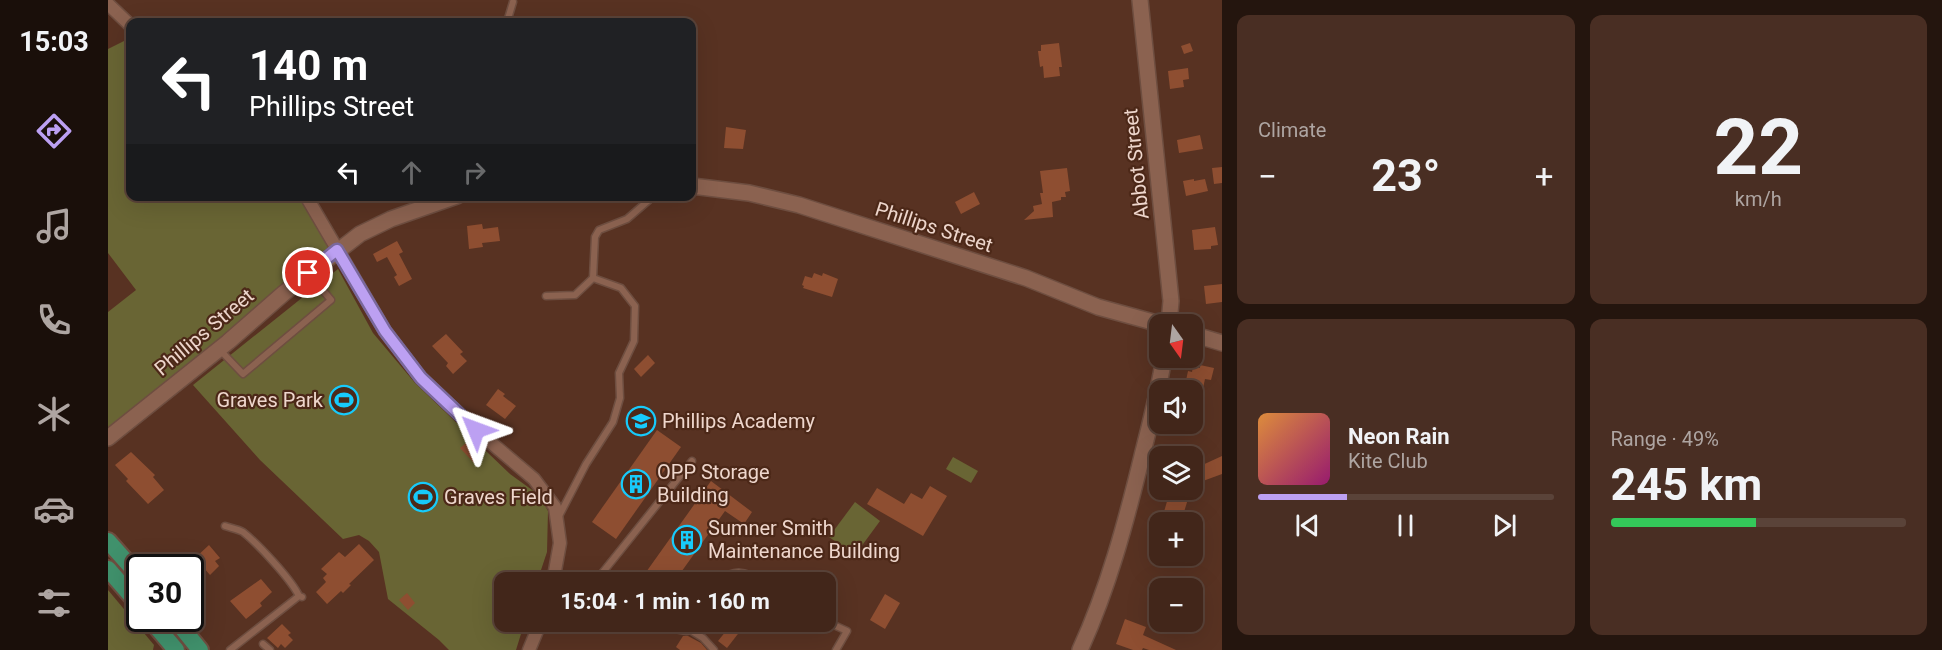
<!DOCTYPE html>
<meta charset="utf-8">
<style>
body{margin:0;font-family:Roboto,sans-serif;background:#492e23;color:#f1f3f6;height:100vh;display:flex;flex-direction:column;font-size:22px;white-space:nowrap}
*{box-sizing:border-box;margin:0}
p{font-size:20px;color:#aea5a2}
.icon{flex:none;width:33px;height:33px;fill:none;stroke:currentColor;stroke-width:2;stroke-linecap:round;stroke-linejoin:round}
.map{position:relative;flex:1;overflow:hidden}
.sheet{display:flex;flex-direction:column;gap:15px;padding:15px;background:#24150e;width:720px}
.sheet>*{flex:none}
.banner{position:absolute;left:18px;top:18px;width:570px;height:183px;border-radius:12px;box-shadow:0 6px 24px #0002,0 0 0 2px #5a4339;background:#202124;color:#fff;overflow:hidden}
.needle{width:39px;rotate:166deg}
.tools{position:absolute;left:1041px;top:314px;display:grid;gap:12px}
.tools a{display:grid;place-items:center;width:54px;height:54px;border-radius:12px;background:#42261a;box-shadow:0 6px 24px #0002,0 0 0 2px #5a4339;font-size:30px}
.speed{position:absolute;left:18px;top:554px;display:flex;gap:12px;font-size:30px;font-weight:700;text-align:center}
.speed>*{display:grid;place-content:center;width:78px;height:78px;border-radius:50%;background:#42261a;box-shadow:0 6px 24px #0002,0 0 0 2px #5a4339;line-height:1}
.speed .limit{border:3px solid #111;border-radius:9px;background:#fff;color:#111}
.pin{position:absolute;display:grid;place-items:center;width:51px;height:51px;color:#fff;margin:-26px;border:3px solid #fff;border-radius:50%;box-shadow:0 2px 6px #0007}
.me{position:absolute;width:66px;margin:-33px;rotate:314deg;stroke-linejoin:round;filter:drop-shadow(0 0 4px #0008)}
.turn{display:flex;align-items:center;gap:21px;height:126px;padding:0 24px;font-size:27px}
.turn .icon{width:78px;height:78px;stroke-width:2.5}
.turn b{display:block;font-size:42px;line-height:51px}
.lanes{display:flex;align-items:center;height:57px;padding:0 24px;background:#0003;justify-content:center;gap:30px;direction:ltr}
.lanes .off{opacity:.35}
.big{font-size:45px;font-weight:700;line-height:1.1}
.sheet .card{flex:1;display:flex;flex-direction:column;justify-content:center;gap:9px;min-width:0;padding:0 21px;border-radius:12px;background:#492e23}
.sheet .dial{align-items:center;gap:0}
.dial b{font-size:78px;line-height:1}
.song{display:flex;align-items:center;gap:18px}
.cover{width:72px;height:72px;border-radius:9px;background:linear-gradient(135deg,hsl(30 70% 55%),hsl(320 70% 35%))}
.played{height:6px;border-radius:3px;background:linear-gradient(90deg,#bca0f2 30%,#5a4339 30%)}
.keys{display:flex;justify-content:space-around;direction:ltr}
.heat{display:flex;justify-content:space-between;align-items:center;font-size:33px;direction:ltr}
.charge{height:9px;border-radius:4px;background:linear-gradient(90deg,#34c759 49%,#5a4339 0)}
.sheet .tiles{flex:1;display:grid;gap:15px;grid-template-columns:repeat(2,1fr)}
.trip{position:absolute;left:386px;top:572px;width:342px;height:60px;border-radius:12px;background:#42261a;box-shadow:0 6px 24px #0002,0 0 0 2px #5a4339;font-weight:700;line-height:60px;text-align:center}
main{display:flex;flex:1;min-height:0}
.dock{display:flex;flex-direction:column;width:108px;justify-content:space-around;align-items:center;background:#1a0f0a;color:#aea5a2}
.dock .icon{width:42px;height:42px}
.dock .on{color:#bca0f2}
.dock b{font-size:27px;color:#f1f3f6}
.map>svg:first-child{display:block}
</style>
<main>
<nav class="dock">
<b>15:03</b>
<svg class="icon on" aria-label="directions" viewBox="0 0 24 24"><path d="M12 3l9 9-9 9-9-9zM9 14v-3h6M13 9l2 2-2 2"/></svg>
<svg class="icon" aria-label="music" viewBox="0 0 24 24"><path d="M9 18V5l10-2v13"/><circle cx="6" cy="18" r="3"/><circle cx="16" cy="16" r="3"/></svg>
<svg class="icon" aria-label="phone" viewBox="0 0 24 24"><path d="M5 4h4l2 5-3 2q2 4 5 5l2-3 5 2v4C11 20 4 13 5 4z"/></svg>
<svg class="icon" aria-label="climate" viewBox="0 0 24 24"><path d="M12 3v18M4 7l16 10M4 17L20 7"/></svg>
<svg class="icon" aria-label="car" viewBox="0 0 24 24"><path d="M5 17H2v-5l4-1 3-4h7l3 4 3 1v5h-3M9 17h6M6 11h13"/><circle cx="7" cy="17" r="2"/><circle cx="17" cy="17" r="2"/></svg>
<svg class="icon" aria-label="filters" viewBox="0 0 24 24"><path d="M4 7h16M4 17h16"/><circle cx="9" cy="7" r="2"/><circle cx="15" cy="17" r="2"/></svg>
</nav>
<div class="map">
<svg width="1114" height="650" viewBox="0 0 1114 650">
<rect width="100%" height="100%" fill="#583222"/>
<g fill="#696534">
<polygon points="22,38 22,196 198,197 229,250 0,443 0,312 28,290 0,253 0,49"/>
<polygon points="230,269 265,333 307,383 402,474 431,495 440,511 439,552 429,582 396,582 396,621 417,621 408,650 341,650 331,640 280,599 271,552 261,541 251,535 235,539 152,460 85,385"/>
<polygon points="845,457 870,471 863,483 838,469"/>
<polygon points="747,502 772,521 747,555 721,537"/>
<polygon points="0,590 46,645 45,650 0,650"/>
</g>
<g fill="#8e4e31">
<polygon points="951,43 954,67 951,67 952,76 936,78 935,66 932,67 930,51 933,51 933,45"/>
<polygon points="1082,43 1085,51 1076,54 1073,46"/>
<polygon points="1080,68 1081,79 1075,80 1076,87 1062,89 1060,71"/>
<polygon points="618,127 638,130 635,149 616,148"/>
<polygon points="1092,135 1095,149 1071,153 1069,140"/>
<polygon points="1114,167 1114,183 1106,184 1104,168"/>
<polygon points="959,168 962,191 957,192 958,197 953,197 953,200 944,202 945,217 916,220 926,211 925,206 934,204 932,193 935,193 932,171"/>
<polygon points="1086,179 1086,181 1097,179 1100,191 1078,196 1075,181"/>
<polygon points="866,192 872,204 853,214 847,202"/>
<polygon points="374,224 375,229 390,227 392,241 374,243 375,247 361,249 359,226"/>
<polygon points="1107,227 1110,245 1103,246 1103,249 1086,250 1084,230"/>
<polygon points="289,241 295,252 291,254 304,279 291,286 286,277 289,275 279,257 269,262 265,254"/>
<polygon points="706,273 714,276 715,273 730,279 724,297 695,288 696,286 694,285 697,276 704,278"/>
<polygon points="1114,284 1114,302 1098,304 1096,286"/>
<polygon points="338,334 355,352 352,354 359,361 345,374 338,366 340,363 324,346"/>
<polygon points="540,355 547,363 533,377 526,369"/>
<polygon points="1092,365 1106,368 1103,380 1097,379 1093,398 1084,396 1084,390 1076,390 1080,371 1084,372 1085,366 1092,368"/>
<polygon points="390,389 397,394 395,396 408,406 397,419 378,405"/>
<polygon points="549,430 573,447 508,539 484,522"/>
<polygon points="359,442 372,456 366,463 352,448"/>
<polygon points="23,452 47,475 45,477 56,490 40,504 18,481 20,479 7,465"/>
<polygon points="1114,456 1114,474 1095,481 1090,467"/>
<polygon points="603,481 644,512 636,524 617,511 566,582 531,582"/>
<polygon points="822,486 839,496 815,536 759,504 769,488 796,504 803,493 814,499"/>
<polygon points="1066,495 1080,499 1073,522 1053,522 1060,498 1065,499"/>
<polygon points="251,544 266,560 241,584 243,585 235,593 233,591 219,604 208,592 218,582 215,578 219,574 213,569 231,552 237,557"/>
<polygon points="101,545 112,558 107,561 111,566 102,575 87,558"/>
<polygon points="153,579 164,592 152,603 154,606 138,619 122,601"/>
<polygon points="299,593 307,603 300,610 291,600"/>
<polygon points="777,594 792,603 777,629 762,620"/>
<polygon points="1017,619 1038,627 1035,635 1068,650 1041,650 1035,648 1034,650 1025,650 1008,644"/>
<polygon points="626,621 640,621 619,648 610,641"/>
<polygon points="174,624 183,633 180,635 185,640 177,648 173,644 170,648 159,638"/>
<polygon points="575,636 580,636 593,643 599,650 572,650 568,647"/>
</g>
<g fill="none" stroke-linecap="round" stroke-linejoin="round">
<g stroke="#6e4e40" stroke-width="9">
<g id="service">
<polyline points="399,22 405,2"/>
<polyline points="485,278 487,237 491,230 519,219 541,200 541,196"/>
<polyline points="438,296 467,295 485,278 513,288 527,306 526,341 511,373 512,398 505,422 478,464 451,516"/>
<polyline points="112,350 135,374 223,300 202,275"/>
<path d="M117 526C123 528 130 529 135 532 150 544 183 579 191 596L194 597"/>
<polyline points="487,582 584,461"/>
<path d="M609 582C626 569 637 570 654 582"/>
<polyline points="582,621 579,628 595,638 606,650"/>
<polyline points="717,621 739,631 728,650"/>
<polyline points="155,644 162,650"/>
<polyline points="122,650 191,596"/>
</g>
</g>
<g stroke="#6e4e40" stroke-width="15">
<g id="minor">
<polyline points="0,4 22,25"/>
<polyline points="198,196 277,331 313,378 368,430 426,479 447,507 452,543 445,582"/>
<polyline points="536,621 579,628"/>
<polyline points="421,650 433,621"/>
</g>
</g>
<g stroke="#6e4e40" stroke-width="18">
<g id="tertiary">
<polyline points="1032,0 1063,301 1061,324"/>
<polyline points="584,186 641,193 691,205 918,278 990,307 1052,324"/>
<polyline points="1084,334 1114,343"/>
<polyline points="0,438 120,342 176,293 252,234 283,219 349,196"/>
<path d="M972 650C1000 589 1018 522 1034 456 1042 424 1051 390 1056 357"/>
</g>
</g>
<g stroke="#6e4e40" stroke-width="20">
<g id="primary">
<polyline points="0,541 32,577"/>
<polyline points="0,569 32,606"/>
<polyline points="41,618 68,650"/>
<polyline points="66,618 92,650"/>
</g>
</g>
<use href="#service" stroke="#8b6250" stroke-width="6"/>
<use href="#minor" stroke="#8b6250" stroke-width="12"/>
<use href="#tertiary" stroke="#8b6250" stroke-width="15"/>
<use href="#primary" stroke="#40916c" stroke-width="16"/>
</g>
<g fill="none" stroke-linecap="round" stroke-linejoin="round">
<g stroke="#7a689d" stroke-width="15">
<polyline id="route" points="200,273 229,250 277,331 313,378 368,430"/>
</g>
<use href="#route" stroke="#bca0f2" stroke-width="10"/>
</g>
<defs>
<g id="stadium-ring" transform="scale(1.5)"><circle r="9.5" fill="#4c2818" stroke="#17cafb" stroke-width="1.5"/><path d="M0-5a6.5 5 0 1 0 0 10a6.5 5 0 1 0 0-10ZM-3.5-1.8h7v3.6h-7Z" fill="#17cafb"/></g>
<g id="school-ring" transform="scale(1.5)"><circle r="9.5" fill="#4c2818" stroke="#17cafb" stroke-width="1.5"/><path d="M0-5L7-2L0 1L-7-2ZM-4 1L0 2.5L4 1V4Q0 6-4 4Z" fill="#17cafb"/></g>
<g id="building-ring" transform="scale(1.5)"><circle r="9.5" fill="#4c2818" stroke="#17cafb" stroke-width="1.5"/><path d="M-4-6H4V6H1V3H-1V6H-4ZM-2.5-4.3h1.7v1.8h-1.7ZM.8-4.3h1.7v1.8H.8ZM-2.5-1h1.7V.8h-1.7ZM.8-1h1.7V.8H.8Z" fill="#17cafb"/></g>
</defs>
<g fill-rule="evenodd">
<use href="#stadium-ring" x="236" y="400"/>
<use href="#school-ring" x="533" y="421"/>
<use href="#building-ring" x="528" y="484"/>
<use href="#stadium-ring" x="315" y="497"/>
<use href="#building-ring" x="579" y="540"/>
</g>
<g text-anchor="middle" stroke-width="4.5" stroke-linejoin="round" paint-order="stroke">
<g font-size="20" fill="#eed6cc" stroke="#4c2818">
<text transform="translate(1028 164) rotate(-96)" y="7">Abbot Street</text>
<text transform="translate(826 227) rotate(18)" y="7">Phillips Street</text>
<text transform="translate(96 332) rotate(-40)" y="7">Phillips Street</text>
</g>
<g font-size="20" fill="#eed6cc" stroke="#4c2818" text-anchor="start">
<text x="215" y="407" text-anchor="end">Graves Park</text>
<text x="554" y="428">Phillips Academy</text>
<text x="549" y="479">OPP Storage<tspan x="549" dy="23">Building</tspan></text>
<text x="336" y="504">Graves Field</text>
<text x="600" y="535">Sumner Smith<tspan x="600" dy="23">Maintenance Building</tspan></text>
</g>
</g>
</svg>
<div class="tools">
<a><svg class="needle" viewBox="-14 -14 28 28"><path d="M0-13l5 13h-10z" fill="#e53935"/><path d="M0 13l5-13h-10z" fill="#aea5a2"/></svg></a>
<a><svg class="icon" aria-label="sound" viewBox="0 0 24 24"><path d="M4 9h4l5-4v14l-5-4H4zM17 9q2 3 0 6"/></svg></a>
<a><svg class="icon" aria-label="layers" viewBox="0 0 24 24"><path d="M12 4l9 5-9 5-9-5zM3 14l9 5 9-5"/></svg></a>
<a>+</a>
<a>−</a>
</div>
<div class="speed"><div class="limit">30</div></div>
<div class="pin" style="left:200px;top:273px;background:#d93025"><svg class="icon" aria-label="arrive" viewBox="0 0 24 24"><path d="M6 21V4h12l-3 4 3 4H6"/></svg></div>
<svg class="me" style="left:368px;top:430px" viewBox="-20 -20 40 40"><path d="M0-17L14 15 0 8-14 15z" fill="#bca0f2" stroke="#fff" stroke-width="4"/></svg>
<div class="trip">15:04 · 1 min · 160 m</div>
<div class="banner">
<div class="turn"><svg class="icon" aria-label="left" viewBox="0 0 24 24"><path d="M17 20v-9H6M10 6l-5 5 5 5"/></svg><div><b>140 m</b>Phillips Street</div></div>
<div class="lanes"><svg class="icon" aria-label="left" viewBox="0 0 24 24"><path d="M17 20v-9H6M10 6l-5 5 5 5"/></svg><svg class="icon off" aria-label="ahead" viewBox="0 0 24 24"><path d="M12 20V5M6 11l6-6 6 6"/></svg><svg class="icon off" aria-label="right" viewBox="0 0 24 24"><path d="M7 20v-9h11M14 6l5 5-5 5"/></svg></div>
</div>
</div>
<section class="sheet">
<div class="tiles">
<div class="card"><p>Climate</p>
<div class="heat"><a>−</a><b class="big">23°</b><a>+</a></div>
</div>
<div class="card dial"><b>22</b><p>km/h</p></div>
<div class="card">
<div class="song"><i class="cover"></i><div><b>Neon Rain</b><p>Kite Club</p></div></div>
<div class="played"></div>
<div class="keys"><svg class="icon" aria-label="previous" viewBox="0 0 24 24"><path d="M18 5L8 12l10 7zM5 5v14"/></svg><svg class="icon" aria-label="pause" viewBox="0 0 24 24"><path d="M8 5v14M16 5v14"/></svg><svg class="icon" aria-label="next" viewBox="0 0 24 24"><path d="M6 5l10 7-10 7zM19 5v14"/></svg></div>
</div>
<div class="card"><p>Range · 49%</p><b class="big">245 km</b><div class="charge"></div></div>
</div>
</section>
</main>
